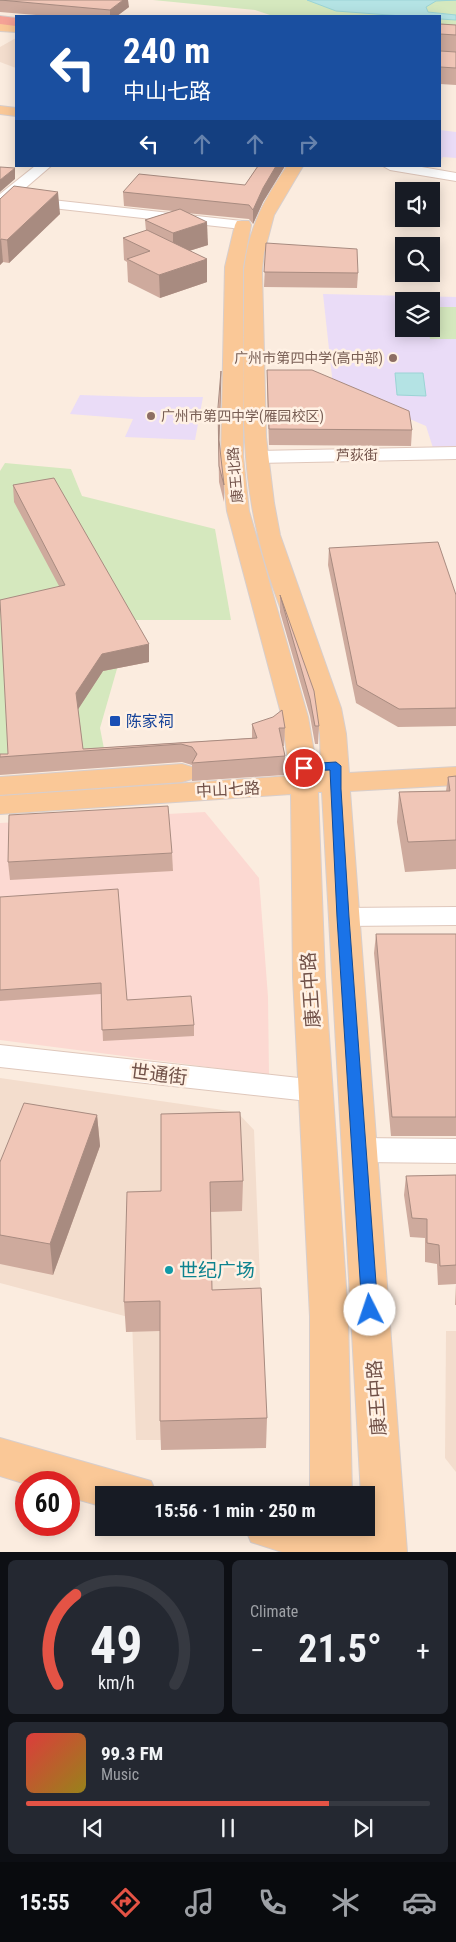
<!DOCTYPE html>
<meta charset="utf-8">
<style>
body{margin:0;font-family:"Roboto Condensed","Noto Sans SC",sans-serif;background:#242831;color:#f1f3f6;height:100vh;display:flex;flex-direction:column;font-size:19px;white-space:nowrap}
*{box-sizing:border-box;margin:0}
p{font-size:16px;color:#9ea1a6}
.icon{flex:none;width:28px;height:28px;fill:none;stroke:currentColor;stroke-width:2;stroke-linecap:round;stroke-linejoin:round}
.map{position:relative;height:1552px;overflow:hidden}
.panel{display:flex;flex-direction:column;gap:8px;padding:8px;background:#0d0f14;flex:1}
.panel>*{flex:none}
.top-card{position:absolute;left:15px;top:15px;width:426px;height:152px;border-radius:0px;box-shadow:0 2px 12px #0003;background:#1a4fa0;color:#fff;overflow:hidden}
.fabs{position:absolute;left:395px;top:182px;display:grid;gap:10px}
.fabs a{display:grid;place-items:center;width:45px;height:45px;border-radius:0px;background:#171b24;box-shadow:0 2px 12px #0003;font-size:25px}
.speed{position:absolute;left:15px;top:1471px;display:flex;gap:10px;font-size:25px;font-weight:700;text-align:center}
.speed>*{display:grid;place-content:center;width:65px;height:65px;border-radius:50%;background:#171b24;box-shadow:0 2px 12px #0003;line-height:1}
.speed .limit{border:8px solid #d22;background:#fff;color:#111}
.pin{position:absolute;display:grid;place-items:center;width:42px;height:42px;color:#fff;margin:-21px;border:2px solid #fff;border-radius:50%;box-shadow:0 1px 5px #0007}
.me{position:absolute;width:55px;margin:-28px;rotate:356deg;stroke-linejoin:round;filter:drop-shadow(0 0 4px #0008)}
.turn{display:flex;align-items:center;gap:18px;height:105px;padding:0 25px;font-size:22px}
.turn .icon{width:65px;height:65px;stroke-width:2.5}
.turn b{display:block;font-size:35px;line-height:42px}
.lanes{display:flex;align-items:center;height:48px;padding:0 25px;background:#0003;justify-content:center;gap:25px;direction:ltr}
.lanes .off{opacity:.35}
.big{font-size:38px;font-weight:700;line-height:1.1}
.panel .card{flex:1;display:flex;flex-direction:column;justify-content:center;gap:8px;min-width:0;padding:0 18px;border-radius:8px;background:#242831}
.panel .dial{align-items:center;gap:0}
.dial svg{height:130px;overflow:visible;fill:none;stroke:#363941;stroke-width:7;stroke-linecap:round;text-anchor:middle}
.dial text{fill:#f1f3f6;stroke:none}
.song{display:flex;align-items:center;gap:15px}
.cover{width:60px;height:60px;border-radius:8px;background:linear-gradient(135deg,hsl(0 70% 55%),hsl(50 70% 35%))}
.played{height:5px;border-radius:2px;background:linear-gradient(90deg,#e45345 75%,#363941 75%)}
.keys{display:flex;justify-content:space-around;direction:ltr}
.heat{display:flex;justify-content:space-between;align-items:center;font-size:28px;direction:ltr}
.panel .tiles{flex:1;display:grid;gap:8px;grid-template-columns:1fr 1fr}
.card:last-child{grid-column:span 2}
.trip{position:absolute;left:95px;top:1486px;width:280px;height:50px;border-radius:0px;background:#171b24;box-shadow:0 2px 12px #0003;font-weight:700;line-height:50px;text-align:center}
.tab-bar{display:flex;height:80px;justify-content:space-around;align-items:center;background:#090b0e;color:#9ea1a6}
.tab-bar .icon{width:35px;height:35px}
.tab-bar .current{color:#e45345}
.tab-bar b{font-size:22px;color:#f1f3f6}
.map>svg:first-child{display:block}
</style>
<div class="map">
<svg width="456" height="1552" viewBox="0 0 456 1552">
<rect width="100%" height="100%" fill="#fbecdf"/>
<g fill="#f3ddcd">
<polygon points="16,38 16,68 0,62 0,47"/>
<polygon points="0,1078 237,1112 254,1130 263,1356 212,1440 136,1440 132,1318 0,1283"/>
<polygon points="446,1331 456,1331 456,1472 445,1458"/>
</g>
<polygon fill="#fcd9d2" points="205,812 259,878 268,997 269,1075 0,1040 0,823"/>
<g fill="#eadcf7" fill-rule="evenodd">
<polygon points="440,130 456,132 456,158 443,157 440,161"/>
<path d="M323 294 456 297V448H433L426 426 333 386ZM404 301H431V329H404Z"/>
<polygon points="80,395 142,397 203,397 195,440 125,437 133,419 70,414"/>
</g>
<g fill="#d5e8be">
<polygon points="153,0 456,0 456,33 440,32 440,16 273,16 255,10"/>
<polygon points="431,307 456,307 456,339 430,339 428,329 431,329"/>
<polygon points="5,463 71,469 82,496 215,529 231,620 131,620 100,728 105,754 0,761 0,471"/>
</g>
<g fill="#b4e3e4" stroke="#9bd4d5">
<polygon points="307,0 456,0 436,1 426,7 428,12 456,15 456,20 440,19 440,16 402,16 336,11"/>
<polygon points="395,373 423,373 426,396 397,395"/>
</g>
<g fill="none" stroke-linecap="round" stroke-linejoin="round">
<g stroke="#dfc7bb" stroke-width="2">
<g id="minor">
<polygon points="35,166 51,166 16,196 242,221 247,222 249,225 247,228 242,229 7,203 0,206 0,194"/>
<polygon points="383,166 416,166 456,173 456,181 390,170"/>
<polygon points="456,447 456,459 257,463 250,461 248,457 250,453 257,451"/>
<polygon points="456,907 456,925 343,926 334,923 330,917 334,911 343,908"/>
<polygon points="0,1045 317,1080 327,1083 331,1091 327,1099 317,1102 0,1067"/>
<polygon points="359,1138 456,1139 456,1163 359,1162 348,1158 344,1150 348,1142"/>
</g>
</g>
<g stroke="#d7cecc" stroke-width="2">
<g id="major">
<polygon points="0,23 16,24 16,32 0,31"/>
<polygon points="0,106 16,108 16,116 0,114"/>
<path d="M287 166H303L274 215 264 253 262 270 266 437 274 503 280 535 341 708 346 734 349 773 456 767V785L350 791 407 1552H282L251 1542 245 1528H354L363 1529V1528H366V1495H361L322 792H318L325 977 348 1316 352 1495H310V1316L293 977 291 794 0 814V796L290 776 282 717 227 511 221 456 225 267 235 225 237 221H249L251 225 243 267V456L249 511 308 717 318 775H321L320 734 315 708C299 649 271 594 258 535 237 449 245 358 244 270 249 227 263 202 287 166Z"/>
<polygon points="182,764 192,767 196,773 192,779 182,782 0,795 0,777"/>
<polygon points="0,1438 151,1481 157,1495 104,1495 104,1507 69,1497 69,1482 26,1482 26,1484 0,1476"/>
</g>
</g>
<g stroke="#d7cecc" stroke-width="2">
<polygon id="highway" points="0,16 16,18 16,26 0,24"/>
</g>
<use href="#minor" fill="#fff" fill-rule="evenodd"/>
<use href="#major" fill="#fac897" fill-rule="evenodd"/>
<use href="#highway" fill="#f5a296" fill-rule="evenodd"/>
</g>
<g fill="#ceaa9d">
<polygon points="0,0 129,7 117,16 48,16 0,12"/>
<polygon points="440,24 456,25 456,52 440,51"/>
<polygon points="440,67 456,68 456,85 440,84"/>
<polygon points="258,166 285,166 263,202 253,224 249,219 186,213 208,245 189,251 207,259 207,282 160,298 128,282 127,262 124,260 123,238 146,231 145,220 173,211 124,206 123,192 245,185"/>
<polygon points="0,199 60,214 9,263 3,262 0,265"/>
<polygon points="266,243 358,273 357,288 264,287"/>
<polygon points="267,370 412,430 411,446 269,445 267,386"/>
<polygon points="221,386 219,443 224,485 224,502 219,482 218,423"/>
<polygon points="13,485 149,662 103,671 78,709 83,749 252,738 252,724 285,728 284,746 283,746 285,756 284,775 192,781 192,765 182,762 0,775 0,754 8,754 59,586 14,502"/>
<polygon points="329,548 456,595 456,726 398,727 356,703 328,565"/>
<polygon points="280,595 319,726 318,744 315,744 310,716 280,612"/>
<polygon points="456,776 456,869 405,872 397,822 399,792 446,791 448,777"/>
<polygon points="172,853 173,871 10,880 8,862"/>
<polygon points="0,897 127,1000 194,1025 194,1036 103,1041 101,994 0,1001"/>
<polygon points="376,934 456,934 456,1136 391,1136 374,953"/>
<polygon points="161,1114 243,1181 242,1211 211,1212 212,1290 267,1418 266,1448 161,1450 160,1421 160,1331 126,1332 124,1302 161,1191"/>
<polygon points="97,1115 100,1146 53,1275 0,1264 0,1162"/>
<polygon points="456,1175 456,1305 455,1305 456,1284 438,1285 437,1264 425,1262 425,1238 410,1237 404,1195 406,1176"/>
</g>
<g fill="#a88b80">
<polygon points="123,0 128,0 129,7 117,16 110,16 110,10"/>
<polygon points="276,166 285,166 263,202 253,224 253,210 263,188"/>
<polygon points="15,168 15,179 0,192 0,180"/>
<polygon points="58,192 60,214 9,263 7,240"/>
<polygon points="207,222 208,245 173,256 173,233"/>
<polygon points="1,239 3,262 0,265 0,241"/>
<polygon points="207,259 207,282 160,298 159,275"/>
<polygon points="149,644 149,662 103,671 77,711 76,693 102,654"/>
<polygon points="97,1115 100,1146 53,1275 50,1244"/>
</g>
<g fill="#f0c6b7" stroke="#a88b80">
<polygon points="0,0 123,0 110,10"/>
<polygon points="440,24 456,25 456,35 440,34"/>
<polygon points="440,51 456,52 456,68 440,67"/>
<polygon points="258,166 276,166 263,188 253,210 249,205 123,192 139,174 245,185"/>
<polygon points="0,167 15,168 0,180"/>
<polygon points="14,186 58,192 7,240 1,239 0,241 0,199"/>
<polygon points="180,209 207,222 173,233 145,220"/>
<polygon points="147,230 207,259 159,275 127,259 150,251 123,238"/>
<polygon points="266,243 357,249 358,273 264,272"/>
<polygon points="267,370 312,370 409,411 412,430 269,429"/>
<polygon points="221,371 219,440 224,485 219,466 218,407"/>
<polygon points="54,478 149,644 102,654 76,693 83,749 257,738 252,724 273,717 282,710 285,728 279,728 285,756 192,763 197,754 192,747 181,744 0,757 0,754 8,754 0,600 65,585 13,485"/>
<polygon points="438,542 456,595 456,708 399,709 357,685 329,548"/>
<polygon points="280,595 314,691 319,726 315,726 310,699"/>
<polygon points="456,776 456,840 408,842 399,792 450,791 448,777"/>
<polygon points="168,806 172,853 8,862 9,815"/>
<polygon points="118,889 127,1000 191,996 194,1025 102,1030 101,983 0,990 0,897"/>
<polygon points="376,934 456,934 456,1117 392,1117"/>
<polygon points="24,1103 97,1115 50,1244 0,1235 0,1162"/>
<polygon points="240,1112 243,1181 210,1182 212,1290 261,1288 267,1418 160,1421 160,1301 124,1302 127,1192 161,1191 161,1114"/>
<polygon points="456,1175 456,1265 440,1266 439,1245 427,1243 427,1219 412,1218 406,1176"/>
</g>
<polygon fill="#1a73e8" stroke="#114b97" points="336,762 341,766 341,789 349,917 378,1310 376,1314 370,1316 364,1314 362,1310 337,917 330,770 304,771 298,768 304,764"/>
<g fill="#8d6e63" stroke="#fff1e4" stroke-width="2">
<circle cx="393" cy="358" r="5"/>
<circle cx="151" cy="416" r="5"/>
</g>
<rect fill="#1a4fb4" stroke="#fff1e4" stroke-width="2" x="109" y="715" width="12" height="12" rx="2.5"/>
<circle fill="#0f9aa8" stroke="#fff1e4" stroke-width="2" cx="169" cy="1270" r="5"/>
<g text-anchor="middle" stroke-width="5" stroke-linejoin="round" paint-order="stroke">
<g font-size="14" fill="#785e54" stroke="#fff1e4" text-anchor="end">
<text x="383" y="363">广州市第四中学(高中部)</text>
<text x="161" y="421" text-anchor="start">广州市第四中学(雁园校区)</text>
</g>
<g font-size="14" fill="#715148" stroke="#fff1e4">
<text transform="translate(357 455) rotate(-1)" y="5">芦荻街</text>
<text transform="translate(235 475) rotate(-95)" y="5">康王北路</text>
</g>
<g font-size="16" fill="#164399" stroke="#fff1e4" text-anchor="start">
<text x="126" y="727">陈家祠</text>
</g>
<g font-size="16" fill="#715148" stroke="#fff1e4">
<text transform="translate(228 789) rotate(-3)" y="6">中山七路</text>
</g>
<g font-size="19" fill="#715148" stroke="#fff1e4">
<text transform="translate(310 990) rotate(-94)" y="7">康王中路</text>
<text transform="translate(159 1074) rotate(7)" y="7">世通街</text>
<text transform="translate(376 1398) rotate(-94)" y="7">康王中路</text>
</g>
<g font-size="19" fill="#0d838f" stroke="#fff1e4" text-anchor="start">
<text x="179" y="1277">世纪广场</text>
</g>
</g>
</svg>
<div class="fabs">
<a><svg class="icon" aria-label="sound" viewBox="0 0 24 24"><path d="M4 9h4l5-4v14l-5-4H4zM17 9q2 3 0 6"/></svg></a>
<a><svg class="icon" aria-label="search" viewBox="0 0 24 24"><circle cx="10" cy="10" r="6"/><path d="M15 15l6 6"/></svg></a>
<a><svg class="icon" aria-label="layers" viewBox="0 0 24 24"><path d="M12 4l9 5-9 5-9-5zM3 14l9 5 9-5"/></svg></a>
</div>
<div class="speed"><div class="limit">60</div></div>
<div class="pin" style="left:304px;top:768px;background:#d93025"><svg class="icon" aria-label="arrive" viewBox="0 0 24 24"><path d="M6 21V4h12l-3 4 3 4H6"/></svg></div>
<svg class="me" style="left:370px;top:1310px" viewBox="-20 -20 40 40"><circle r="19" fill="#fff"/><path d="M0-13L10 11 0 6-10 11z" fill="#1a73e8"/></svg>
<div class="trip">15:56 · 1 min · 250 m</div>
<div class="top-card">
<div class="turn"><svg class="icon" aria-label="left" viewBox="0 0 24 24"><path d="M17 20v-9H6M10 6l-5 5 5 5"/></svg><div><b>240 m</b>中山七路</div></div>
<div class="lanes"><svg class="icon" aria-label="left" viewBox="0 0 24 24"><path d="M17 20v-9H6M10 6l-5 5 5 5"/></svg><svg class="icon off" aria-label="ahead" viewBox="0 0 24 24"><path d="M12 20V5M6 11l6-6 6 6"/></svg><svg class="icon off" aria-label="ahead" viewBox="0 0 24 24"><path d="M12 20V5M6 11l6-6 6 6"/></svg><svg class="icon off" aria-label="right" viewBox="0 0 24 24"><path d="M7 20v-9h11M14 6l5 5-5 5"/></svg></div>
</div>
</div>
<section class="panel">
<div class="tiles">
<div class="card dial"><svg viewBox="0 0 100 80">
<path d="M14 69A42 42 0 1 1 86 69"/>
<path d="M14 69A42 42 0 0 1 25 14" stroke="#e45345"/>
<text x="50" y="56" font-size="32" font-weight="700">49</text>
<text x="50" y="72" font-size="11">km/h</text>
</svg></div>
<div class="card"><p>Climate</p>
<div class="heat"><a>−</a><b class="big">21.5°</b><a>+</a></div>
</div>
<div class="card">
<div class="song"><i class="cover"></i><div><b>99.3 FM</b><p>Music</p></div></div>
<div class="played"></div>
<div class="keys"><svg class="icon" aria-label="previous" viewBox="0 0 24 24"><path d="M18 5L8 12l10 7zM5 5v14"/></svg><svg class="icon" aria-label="pause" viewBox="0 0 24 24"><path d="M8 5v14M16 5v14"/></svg><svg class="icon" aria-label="next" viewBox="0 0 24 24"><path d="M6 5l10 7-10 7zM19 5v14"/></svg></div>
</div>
</div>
</section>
<nav class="tab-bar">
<b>15:55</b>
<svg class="icon current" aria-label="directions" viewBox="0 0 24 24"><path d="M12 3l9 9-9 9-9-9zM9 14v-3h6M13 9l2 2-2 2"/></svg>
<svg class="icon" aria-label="music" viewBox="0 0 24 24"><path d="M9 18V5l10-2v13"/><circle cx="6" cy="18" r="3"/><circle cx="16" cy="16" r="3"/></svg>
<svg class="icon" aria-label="phone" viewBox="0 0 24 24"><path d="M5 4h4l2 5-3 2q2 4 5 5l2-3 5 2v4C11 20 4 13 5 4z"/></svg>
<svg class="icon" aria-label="climate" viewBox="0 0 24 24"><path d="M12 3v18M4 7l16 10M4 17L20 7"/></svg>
<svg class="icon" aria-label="car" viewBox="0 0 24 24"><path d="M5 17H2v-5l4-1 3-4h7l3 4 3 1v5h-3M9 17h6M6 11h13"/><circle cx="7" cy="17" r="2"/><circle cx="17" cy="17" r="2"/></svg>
</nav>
